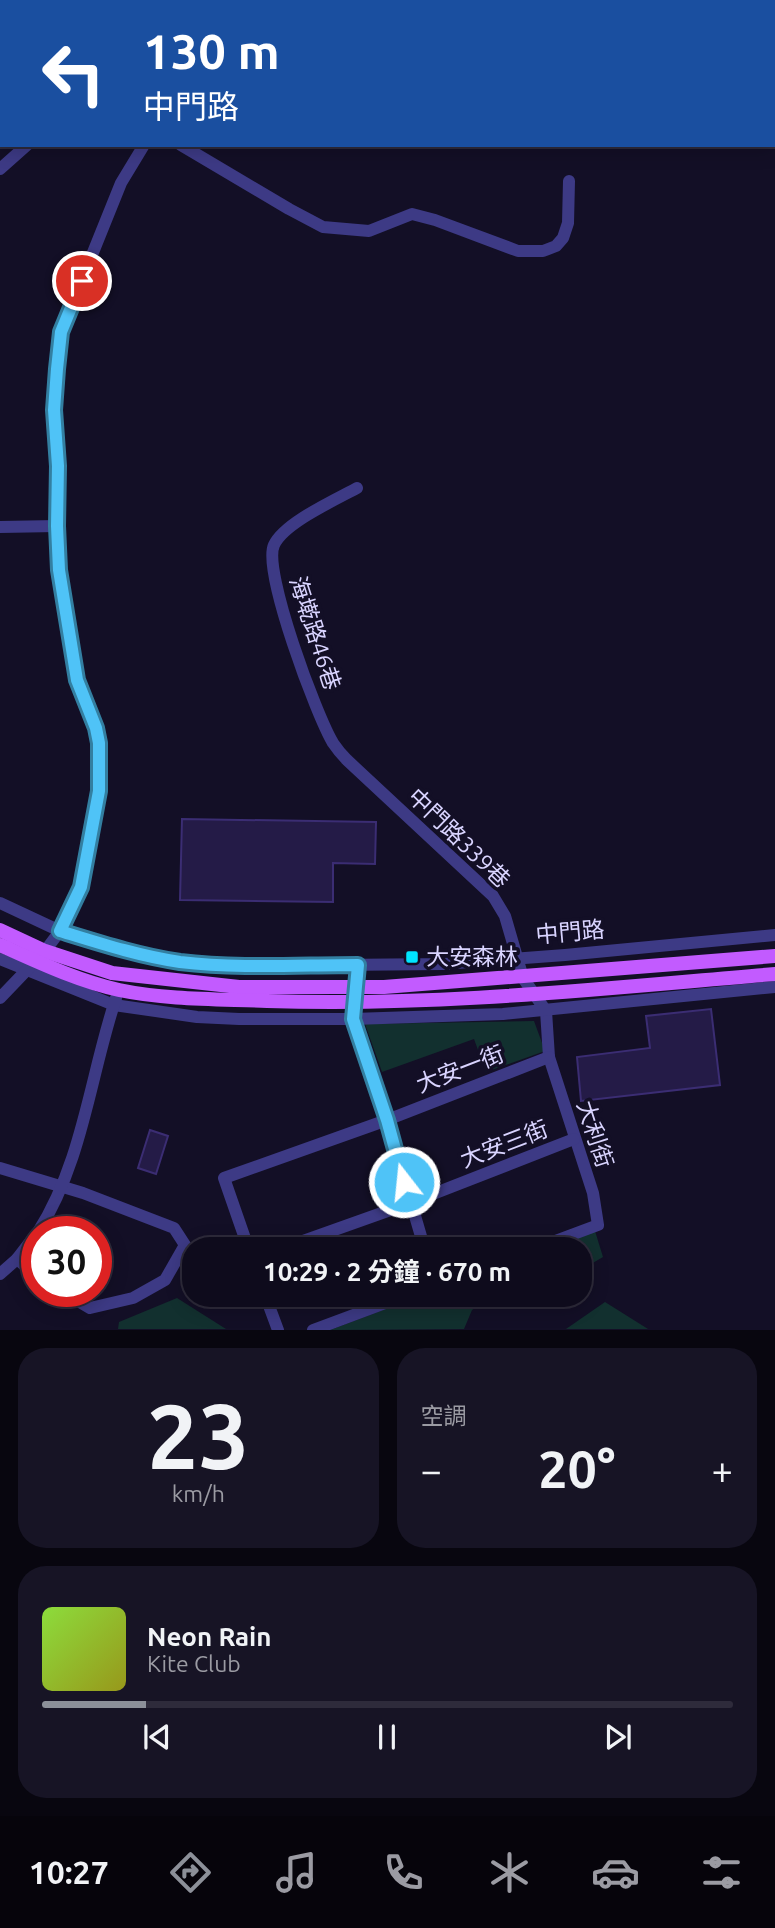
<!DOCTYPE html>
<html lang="zh-TW">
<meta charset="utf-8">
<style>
body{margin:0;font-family:Ubuntu,"Noto Sans TC",sans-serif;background:#171425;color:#f1f3f6;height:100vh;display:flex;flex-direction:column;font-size:26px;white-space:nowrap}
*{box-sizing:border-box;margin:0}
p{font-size:23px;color:#9b9ba3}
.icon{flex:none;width:38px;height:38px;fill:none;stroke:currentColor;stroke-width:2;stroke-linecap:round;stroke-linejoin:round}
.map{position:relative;height:1330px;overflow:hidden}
.drawer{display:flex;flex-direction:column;gap:18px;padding:18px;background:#08060f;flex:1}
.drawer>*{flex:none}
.top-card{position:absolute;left:0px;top:0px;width:775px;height:147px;box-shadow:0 4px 18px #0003,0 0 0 2px #2e2b3b;background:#1a4fa0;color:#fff;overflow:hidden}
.speed{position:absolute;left:21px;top:1216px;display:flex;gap:14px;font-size:35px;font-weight:700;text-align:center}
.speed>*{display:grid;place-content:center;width:91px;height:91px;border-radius:50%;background:#0e0b1c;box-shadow:0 4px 18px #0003,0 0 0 2px #2e2b3b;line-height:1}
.speed .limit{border:10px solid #d22;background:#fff;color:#111}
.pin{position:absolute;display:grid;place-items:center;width:60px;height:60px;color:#fff;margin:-30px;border:4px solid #fff;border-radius:50%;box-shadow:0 2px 7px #0007}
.me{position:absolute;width:77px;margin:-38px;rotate:344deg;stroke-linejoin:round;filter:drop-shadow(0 0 5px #0008)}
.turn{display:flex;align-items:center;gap:24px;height:147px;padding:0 28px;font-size:32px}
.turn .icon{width:91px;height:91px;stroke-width:2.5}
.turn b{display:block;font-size:49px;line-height:60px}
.big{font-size:52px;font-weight:700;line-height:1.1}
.drawer .widget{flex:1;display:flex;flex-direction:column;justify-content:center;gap:10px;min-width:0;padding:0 24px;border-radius:28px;background:#171425}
.drawer .dial{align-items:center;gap:0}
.dial b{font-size:91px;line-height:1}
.song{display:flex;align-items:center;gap:21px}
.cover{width:84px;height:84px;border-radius:10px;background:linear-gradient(135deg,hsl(90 70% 55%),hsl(60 70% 35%))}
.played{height:7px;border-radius:4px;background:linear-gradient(90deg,#8c9099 15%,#2e2b3b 15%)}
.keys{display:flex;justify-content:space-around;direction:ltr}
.heat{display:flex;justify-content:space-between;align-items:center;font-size:38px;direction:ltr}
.drawer .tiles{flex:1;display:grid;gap:18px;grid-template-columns:1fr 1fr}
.widget:last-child{grid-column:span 2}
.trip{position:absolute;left:182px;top:1237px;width:410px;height:70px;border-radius:28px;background:#0e0b1c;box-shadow:0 4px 18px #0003,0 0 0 2px #2e2b3b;font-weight:700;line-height:70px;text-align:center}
.dock{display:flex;height:112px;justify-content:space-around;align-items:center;background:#06040b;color:#9b9ba3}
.dock .icon{width:49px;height:49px}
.dock .active{color:#8c9099}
.dock b{font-size:32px;color:#f1f3f6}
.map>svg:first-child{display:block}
</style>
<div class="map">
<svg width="775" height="1330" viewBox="0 0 775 1330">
<rect width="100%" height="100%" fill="#130f26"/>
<g fill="#12302f">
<polygon points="534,1021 545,1051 486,1072 474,1039 382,1072 365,1024"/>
<polygon points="595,1231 603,1257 579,1271 579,1250 545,1250"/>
<polygon points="423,1295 494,1295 472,1310 464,1329 330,1330"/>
<polygon points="177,1298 226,1329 118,1329 119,1322"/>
<polygon points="605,1302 648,1329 566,1329"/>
</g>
<polygon fill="#0a1f44" points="222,0 775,0 775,135 774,2"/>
<g fill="#241b47" stroke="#3b2d73" stroke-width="2">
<polygon points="182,819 376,822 375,864 333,863 333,902 180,900"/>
<polygon points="711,1009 720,1085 581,1101 577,1057 650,1048 646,1016"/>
<polygon points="150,1130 168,1136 156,1174 138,1168"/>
</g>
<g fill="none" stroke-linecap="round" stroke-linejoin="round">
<g stroke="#3d3a85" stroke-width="12">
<polyline points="181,145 289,209 323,227 369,231 412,214 435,220 518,251 543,251 556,246 563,238 568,223 569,181"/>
<polyline points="0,169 27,145"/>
<path d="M357 488C335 500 284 523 274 545 262 570 317 717 333 743 337 749 342 755 347 760L493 896 505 916 523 978 546 1011 549 1057 593 1193 598 1225 531 1250"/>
<polyline points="0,527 57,526"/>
<polyline points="0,903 60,931 106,945 180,961 238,966 443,964 565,955 775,935"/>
<polyline points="0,959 114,1005 197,1017 239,1019 353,1019 503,1014 775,987"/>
<polyline points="358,965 353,1019 387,1120 425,1250"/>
<polyline points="0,998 45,951 60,931 81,887 99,791 99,743 96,728 77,680 59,571 54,410 57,369 61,332 121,183 144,145"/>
<polyline points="0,1168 83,1193 174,1228 185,1245 165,1280 133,1298 90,1308 63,1292"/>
<path d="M38 1232C83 1161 90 1076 116 998"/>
<polyline points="249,1250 224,1178 387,1120 549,1057"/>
<polyline points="278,1250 410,1203 574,1139"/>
<polyline points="17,1259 37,1276"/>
<polyline points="0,1274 17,1259 37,1233"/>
<polyline points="265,1295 278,1330"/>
<polyline points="313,1330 407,1295"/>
</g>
<g stroke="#c25bff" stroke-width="14">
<polyline points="0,930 45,951 112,973 239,987 384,987 775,956"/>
<path d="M0 945C38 962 78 981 119 990 167 1000 218 999 267 1001 436 1007 606 988 775 974"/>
</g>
</g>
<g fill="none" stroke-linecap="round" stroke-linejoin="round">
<g stroke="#337fa1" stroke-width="18">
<path id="route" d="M82 281 61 332 57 369 54 410 58 466 57 526 59 570 77 680 96 728 99 743V791L81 887 60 931C99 943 139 956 180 962 239 969 299 965 358 965L353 1019 387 1120 404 1182"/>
</g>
<use href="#route" stroke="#4fc3f7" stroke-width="12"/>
</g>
<rect fill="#00e5ff" stroke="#130f26" stroke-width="2.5" x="405" y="950" width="14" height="14" rx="3.5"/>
<g text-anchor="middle" stroke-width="7" stroke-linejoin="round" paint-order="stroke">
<g font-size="23" fill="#d9d4ff" stroke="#130f26">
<text transform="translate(315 633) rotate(72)" y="8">海墘路46巷</text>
<text transform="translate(459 838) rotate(44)" y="8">中門路339巷</text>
<text transform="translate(570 932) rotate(-5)" y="8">中門路</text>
<text transform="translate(460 1069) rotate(-21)" y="8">大安一街</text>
<text transform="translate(595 1134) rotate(72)" y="8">大利街</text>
<text transform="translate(504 1144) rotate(-21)" y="8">大安三街</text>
</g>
<g font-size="23" fill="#d9d4ff" stroke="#130f26" text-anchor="start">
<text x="426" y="965">大安森林</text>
</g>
</g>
</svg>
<div class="speed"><div class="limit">30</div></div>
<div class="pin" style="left:82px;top:281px;background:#d93025"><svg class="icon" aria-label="arrive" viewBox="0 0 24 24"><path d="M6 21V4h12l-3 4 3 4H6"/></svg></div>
<svg class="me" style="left:404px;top:1182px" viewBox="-20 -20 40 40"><circle r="17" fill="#4fc3f7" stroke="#fff" stroke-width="3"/><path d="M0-11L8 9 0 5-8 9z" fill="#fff"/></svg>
<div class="trip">10:29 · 2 分鐘 · 670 m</div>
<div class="top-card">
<div class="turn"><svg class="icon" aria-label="left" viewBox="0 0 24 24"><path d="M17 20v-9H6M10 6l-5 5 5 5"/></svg><div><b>130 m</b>中門路</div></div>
</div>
</div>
<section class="drawer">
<div class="tiles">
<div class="widget dial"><b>23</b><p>km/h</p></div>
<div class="widget"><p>空調</p>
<div class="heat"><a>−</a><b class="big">20°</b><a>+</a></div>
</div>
<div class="widget">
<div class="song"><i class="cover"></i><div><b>Neon Rain</b><p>Kite Club</p></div></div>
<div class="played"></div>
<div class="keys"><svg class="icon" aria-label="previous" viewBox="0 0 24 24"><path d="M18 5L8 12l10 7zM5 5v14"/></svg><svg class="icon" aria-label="pause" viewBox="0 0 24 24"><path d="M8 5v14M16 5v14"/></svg><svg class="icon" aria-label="next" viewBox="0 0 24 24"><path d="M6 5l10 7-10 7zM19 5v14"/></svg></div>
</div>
</div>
</section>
<nav class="dock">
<b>10:27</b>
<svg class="icon active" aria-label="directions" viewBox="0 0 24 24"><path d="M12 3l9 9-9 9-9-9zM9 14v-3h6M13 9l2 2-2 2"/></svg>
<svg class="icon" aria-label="music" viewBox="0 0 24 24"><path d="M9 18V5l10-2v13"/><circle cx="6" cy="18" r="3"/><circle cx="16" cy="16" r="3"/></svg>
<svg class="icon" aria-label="phone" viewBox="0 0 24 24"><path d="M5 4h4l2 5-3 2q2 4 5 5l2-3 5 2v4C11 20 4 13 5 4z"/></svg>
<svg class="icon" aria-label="climate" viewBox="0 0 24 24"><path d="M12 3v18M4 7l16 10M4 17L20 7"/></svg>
<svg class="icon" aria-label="car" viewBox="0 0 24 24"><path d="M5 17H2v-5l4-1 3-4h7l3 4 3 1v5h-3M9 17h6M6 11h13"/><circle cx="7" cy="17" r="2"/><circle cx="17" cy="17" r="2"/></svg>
<svg class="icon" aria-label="filters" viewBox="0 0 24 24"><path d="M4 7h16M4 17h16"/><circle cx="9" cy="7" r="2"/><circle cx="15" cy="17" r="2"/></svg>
</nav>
